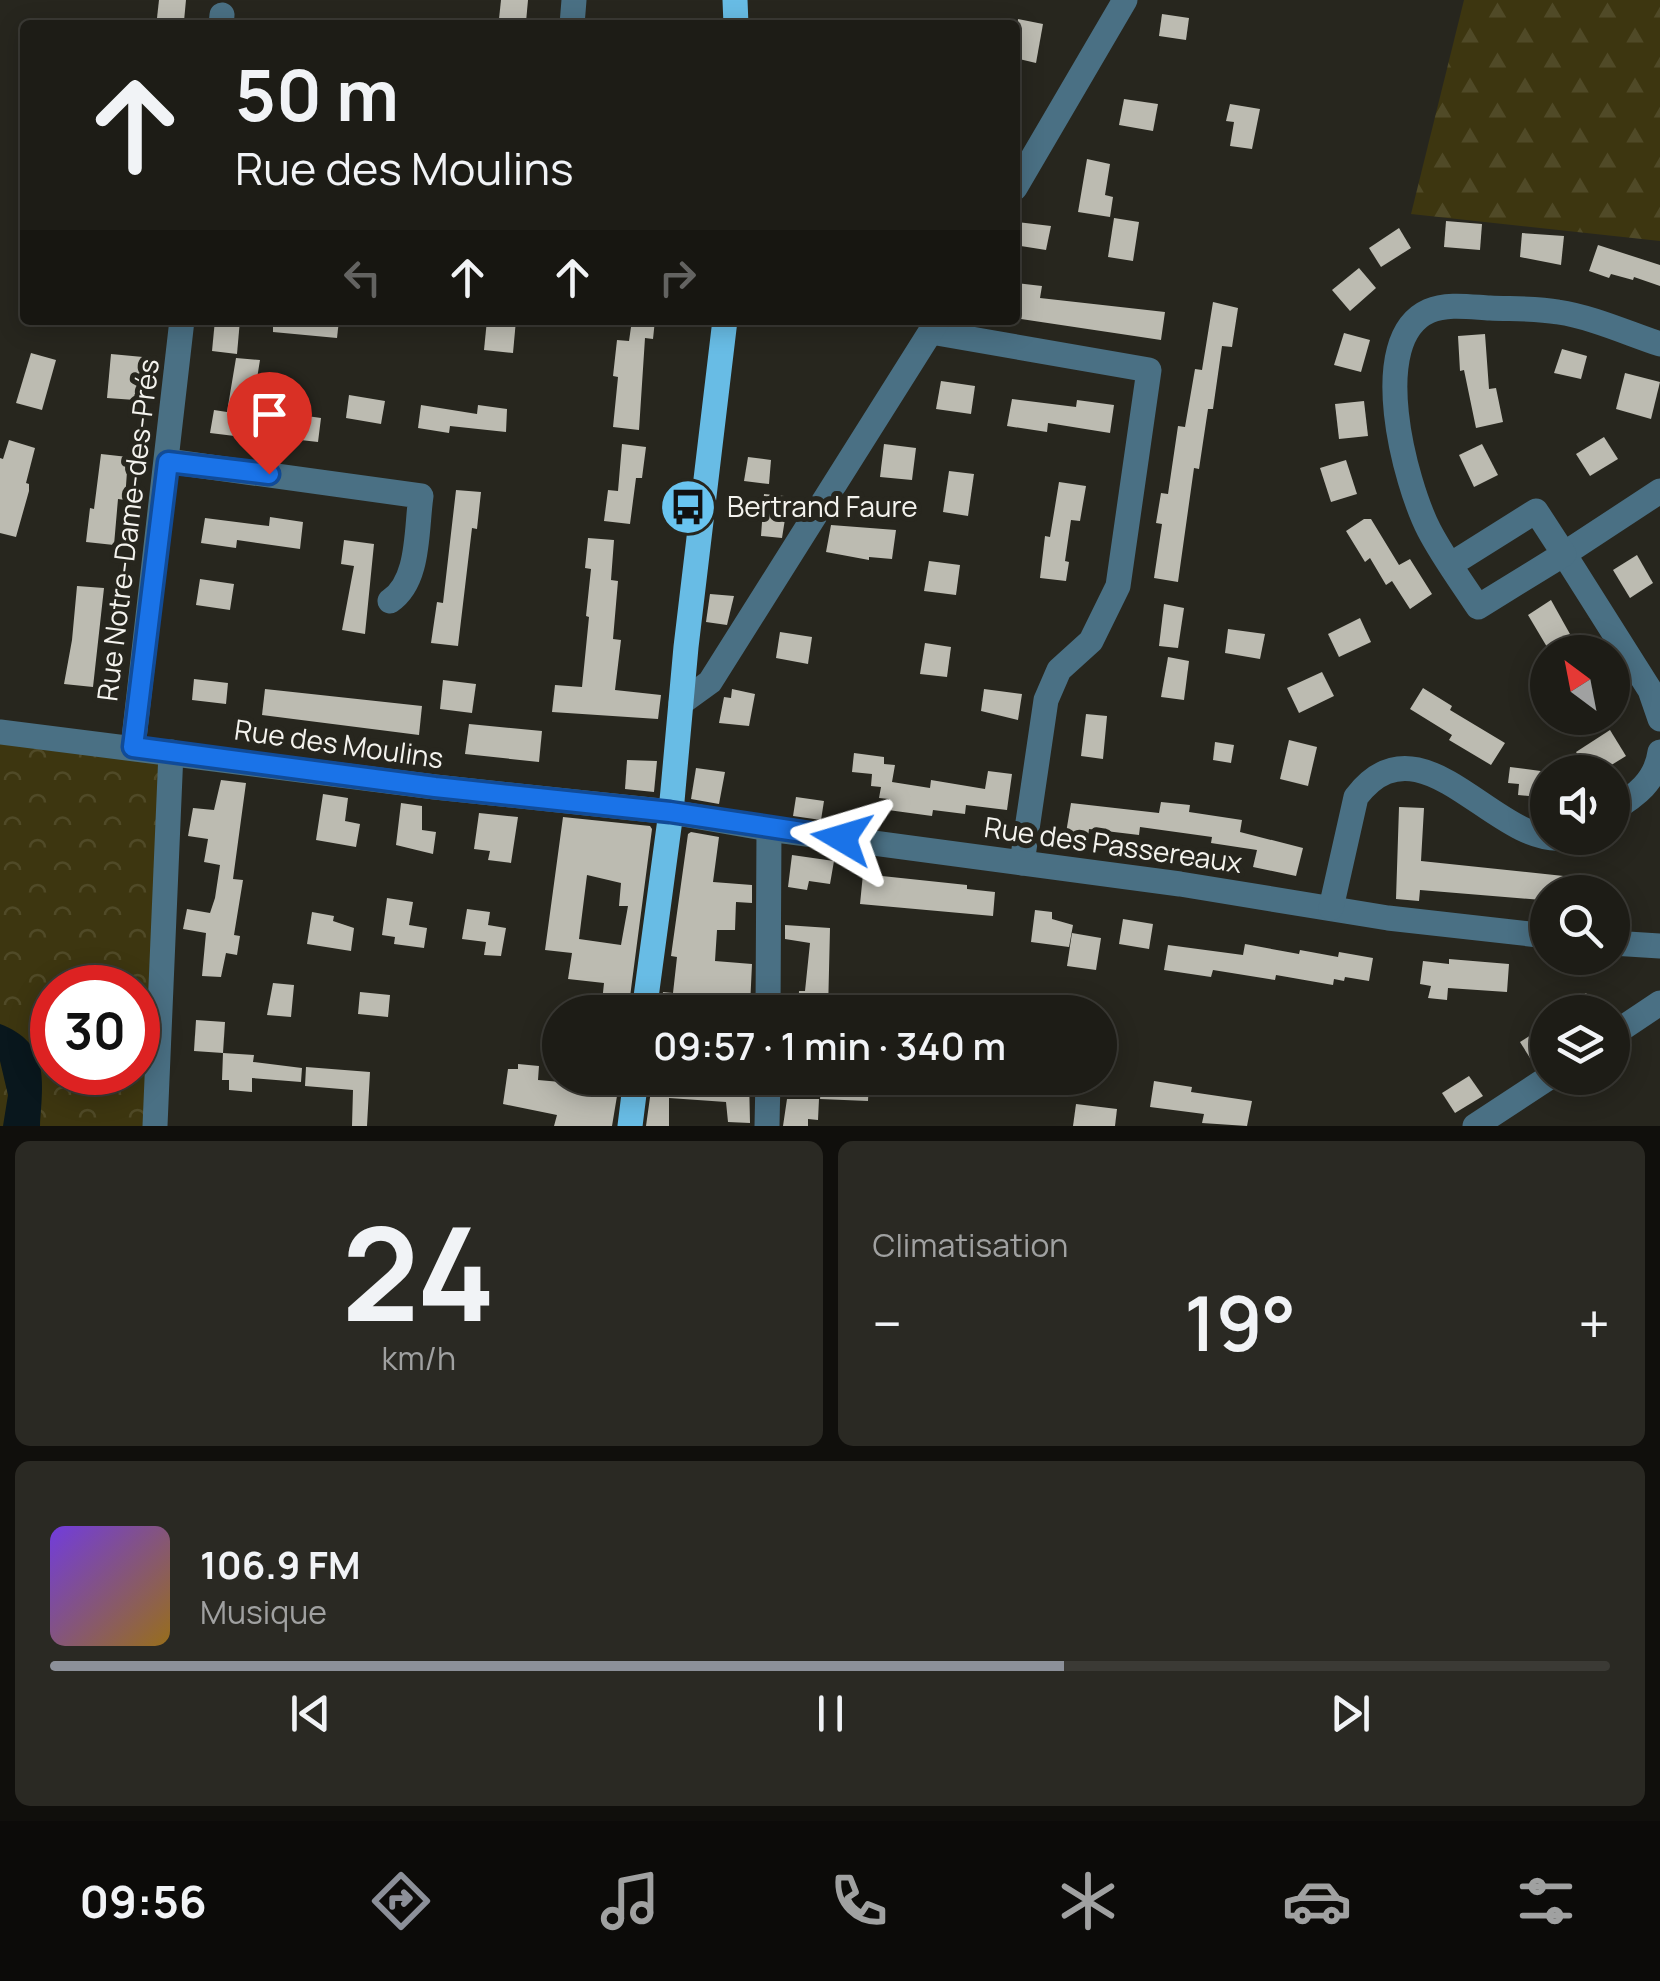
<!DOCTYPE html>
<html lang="fr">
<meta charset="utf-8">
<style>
body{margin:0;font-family:Manrope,sans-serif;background:#2a2923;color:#f1f3f6;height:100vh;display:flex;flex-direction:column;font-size:38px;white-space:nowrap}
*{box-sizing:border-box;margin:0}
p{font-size:32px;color:#a0a1a1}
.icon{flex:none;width:55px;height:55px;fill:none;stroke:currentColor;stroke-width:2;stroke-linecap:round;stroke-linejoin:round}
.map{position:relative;height:1126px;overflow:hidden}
.sheet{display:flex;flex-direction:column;gap:15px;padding:15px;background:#100f0c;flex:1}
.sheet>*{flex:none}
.top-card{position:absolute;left:20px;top:20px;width:1000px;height:305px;border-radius:10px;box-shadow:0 5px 25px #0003,0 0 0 2px #3b3a35;background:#1d1c16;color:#f1f3f6;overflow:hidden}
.needle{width:65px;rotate:328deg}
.tools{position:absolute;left:1530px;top:635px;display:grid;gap:20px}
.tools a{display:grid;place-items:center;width:100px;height:100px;border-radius:50%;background:#1d1c16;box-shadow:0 5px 25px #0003,0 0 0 2px #3b3a35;font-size:50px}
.speed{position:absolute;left:30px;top:965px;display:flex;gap:20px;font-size:50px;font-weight:700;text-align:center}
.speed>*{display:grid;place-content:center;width:130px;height:130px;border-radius:50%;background:#1d1c16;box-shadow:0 5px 25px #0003,0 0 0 2px #3b3a35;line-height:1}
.speed .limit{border:15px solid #d22;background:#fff;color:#111}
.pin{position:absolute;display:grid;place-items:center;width:85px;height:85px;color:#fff;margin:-102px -42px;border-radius:50% 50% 50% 0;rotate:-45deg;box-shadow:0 0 10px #0007}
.pin .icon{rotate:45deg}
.me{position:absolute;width:110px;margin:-55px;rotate:277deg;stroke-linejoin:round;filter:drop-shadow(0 0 8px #0008)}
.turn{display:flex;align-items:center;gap:35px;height:210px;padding:0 50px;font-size:45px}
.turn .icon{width:130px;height:130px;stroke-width:2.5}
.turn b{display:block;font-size:70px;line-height:85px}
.lanes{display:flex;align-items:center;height:95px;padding:0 50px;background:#0003;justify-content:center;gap:50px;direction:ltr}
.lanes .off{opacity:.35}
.big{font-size:75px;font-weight:600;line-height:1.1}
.sheet .tile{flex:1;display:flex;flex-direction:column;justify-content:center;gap:15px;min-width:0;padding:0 35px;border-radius:15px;background:#2a2923}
.sheet .dial{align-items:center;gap:0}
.dial b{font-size:130px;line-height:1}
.song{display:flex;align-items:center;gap:30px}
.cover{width:120px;height:120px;border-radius:15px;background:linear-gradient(135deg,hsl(260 70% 55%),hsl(40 70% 35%))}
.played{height:10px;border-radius:5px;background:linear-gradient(90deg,#8c9099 65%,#3b3a35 65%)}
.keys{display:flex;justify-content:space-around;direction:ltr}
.heat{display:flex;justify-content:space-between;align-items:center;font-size:55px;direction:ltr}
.sheet .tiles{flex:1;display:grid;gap:15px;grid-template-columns:1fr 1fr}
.tile:last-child{grid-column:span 2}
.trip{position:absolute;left:542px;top:995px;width:575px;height:100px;border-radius:50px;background:#1d1c16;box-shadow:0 5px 25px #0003,0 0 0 2px #3b3a35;font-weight:600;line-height:100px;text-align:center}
.tabs{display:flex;height:160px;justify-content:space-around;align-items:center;background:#0c0b09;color:#a0a1a1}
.tabs .icon{width:70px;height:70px}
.tabs .on{color:#8c9099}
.tabs b{font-size:45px;color:#f1f3f6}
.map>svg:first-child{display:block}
</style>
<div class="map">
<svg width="1660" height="1126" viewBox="0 0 1660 1126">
<defs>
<pattern id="forest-firs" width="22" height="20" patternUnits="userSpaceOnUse" patternTransform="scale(2.5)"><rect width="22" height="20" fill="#3d3610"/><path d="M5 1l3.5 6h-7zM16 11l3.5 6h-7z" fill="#504a27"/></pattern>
<pattern id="park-crowns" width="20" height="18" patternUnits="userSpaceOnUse" patternTransform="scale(2.5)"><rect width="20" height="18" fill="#3d3610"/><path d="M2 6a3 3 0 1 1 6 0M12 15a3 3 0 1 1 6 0" fill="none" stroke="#504a27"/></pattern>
</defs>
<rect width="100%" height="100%" fill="#27261e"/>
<polygon fill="url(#forest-firs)" points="1464,0 1660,0 1660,241 1411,214"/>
<path fill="url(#park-crowns)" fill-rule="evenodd" d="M0 741 159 761 149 1126H0ZM52 988H138V1072H52Z"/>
<path fill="#09171d" d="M0 1024C50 1043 43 1080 40 1126H3L8 1095 0 1061Z"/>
<g fill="#bcbbb1" fill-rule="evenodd">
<polygon points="159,0 186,0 184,21 157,18"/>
<polygon points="501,0 528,0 526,22 499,19"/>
<polygon points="1162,14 1189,18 1186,40 1159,36"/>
<polygon points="1018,19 1043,24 1036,63 1015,58"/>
<polygon points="1124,99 1158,104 1153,131 1119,125"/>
<polygon points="1230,104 1260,109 1252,149 1230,146 1234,122 1226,121"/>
<polygon points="1087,159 1110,164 1105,195 1113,197 1110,217 1078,212"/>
<polygon points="1114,218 1139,222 1133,261 1108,257"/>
<polygon points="1446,221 1482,224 1480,250 1444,247"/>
<polygon points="1017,222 1051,226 1046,250 1015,245"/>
<polygon points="1399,228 1411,248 1381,267 1369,248"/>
<polygon points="1522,233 1564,236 1561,265 1520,257"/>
<polygon points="1598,245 1660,265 1660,286 1634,277 1633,280 1611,274 1609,278 1589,271"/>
<polygon points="1359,268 1376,288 1350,311 1332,290"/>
<polygon points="1015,283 1042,286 1040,298 1165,312 1161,340 1015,318"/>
<polygon points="1213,302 1238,308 1232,347 1222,346 1213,409 1208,409 1199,469 1194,468 1178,582 1154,578 1162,524 1156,523 1161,493 1168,494 1178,426 1185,427 1195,369 1202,370"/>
<polygon points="215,320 240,320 237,354 212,351"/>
<polygon points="273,320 339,320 337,338 273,332"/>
<polygon points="487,320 516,320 513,353 484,350"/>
<polygon points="632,320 655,320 653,339 645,338 639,430 613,427 618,377 613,376 617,340 629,341"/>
<polygon points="1344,333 1370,340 1361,372 1334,365"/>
<polygon points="1485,334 1489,389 1496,388 1503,422 1476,428 1464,370 1460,371 1458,336"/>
<polygon points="1562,349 1587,356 1581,379 1554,373"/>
<polygon points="31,353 56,360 42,410 16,403"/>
<polygon points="111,354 143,357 135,400 107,398"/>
<polygon points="236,358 260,360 254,397 248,396 243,437 210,433 214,410 227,412"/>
<polygon points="1625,373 1660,382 1651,419 1616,409"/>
<polygon points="941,381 975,386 971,414 936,409"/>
<polygon points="349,395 385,401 381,424 346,418"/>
<polygon points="1012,399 1076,407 1077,400 1114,405 1110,433 1048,423 1047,432 1007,426"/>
<polygon points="1364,401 1368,436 1339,439 1335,404"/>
<polygon points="421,405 477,414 478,405 507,409 506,432 450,426 449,433 418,428"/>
<polygon points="286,413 321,418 318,442 283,438"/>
<polygon points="1604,437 1618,459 1590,476 1576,454"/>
<polygon points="9,440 35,448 26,483 29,484 29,491 16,537 0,533 0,458 3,459"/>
<polygon points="622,444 646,447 642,478 636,478 630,524 604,521 608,490 618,491"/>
<polygon points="884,444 916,448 912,480 880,477"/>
<polygon points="1482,444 1498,475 1474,487 1459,455"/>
<polygon points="101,454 128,457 125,500 118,499 114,545 86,542 90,508 94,509"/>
<polygon points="748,457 771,460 769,484 744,481"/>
<polygon points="1346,460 1357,494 1331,502 1320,468"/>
<polygon points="949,471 974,474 968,516 943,512"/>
<polygon points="1059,482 1086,486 1080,521 1071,520 1065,561 1069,562 1066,581 1040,578 1045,536 1050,537"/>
<polygon points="456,490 481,492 477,529 472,528 458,646 431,643 437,602 443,603"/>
<polygon points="764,494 784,496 784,500 788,500 782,538 761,536"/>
<polygon points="270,517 303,522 300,549 237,540 236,548 201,543 205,518 269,526"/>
<polygon points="1364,519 1371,519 1399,565 1410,559 1432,594 1410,609 1392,581 1386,585 1370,558 1365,562 1346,531"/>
<polygon points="831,525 896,530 892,559 869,557 869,560 826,552"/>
<polygon points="588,538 614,540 611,580 618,581 613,639 621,640 615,690 661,695 658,719 552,712 555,685 582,687 589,617 586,616 591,569 585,568"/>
<polygon points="344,540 374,544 365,634 342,630 354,566 341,564"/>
<polygon points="1637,555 1653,583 1630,598 1613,570"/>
<polygon points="929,561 960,565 956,595 924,591"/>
<polygon points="200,579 234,584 230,610 196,605"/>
<polygon points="77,586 104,588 93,687 64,684 72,640"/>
<polygon points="710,594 734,596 727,625 706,622"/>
<polygon points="1551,600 1580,652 1550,652 1528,615"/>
<polygon points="1164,604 1184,608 1178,648 1159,646"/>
<polygon points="1360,618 1371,642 1339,657 1328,634"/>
<polygon points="1228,629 1265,634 1260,659 1225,653"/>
<polygon points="780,632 812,637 808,664 776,658"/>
<polygon points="925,643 951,647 947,677 920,674"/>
<polygon points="1168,657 1189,661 1184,700 1161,697"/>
<polygon points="1322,672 1334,696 1299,713 1287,688"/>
<polygon points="194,679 228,683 226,704 192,700"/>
<polygon points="443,680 476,684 472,713 440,709"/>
<polygon points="1423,688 1452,706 1450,710 1505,743 1491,765 1449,740 1452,735 1410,709"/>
<polygon points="265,689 422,706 419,735 262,715"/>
<polygon points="732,689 755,694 749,726 719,723 724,697 731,698"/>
<polygon points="984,689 1022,694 1018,720 981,711"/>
<polygon points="1086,714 1107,716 1103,759 1081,756"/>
<polygon points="469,724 542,731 539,762 465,754"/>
<polygon points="1610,730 1626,756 1600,772 1589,772 1576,752"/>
<polygon points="1289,740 1317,747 1308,786 1280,779"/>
<polygon points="1215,742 1234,745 1231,763 1213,760"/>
<polygon points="854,753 884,757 884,764 895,765 892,782 930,788 931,780 985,789 988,771 1012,774 1007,810 966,805 965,814 933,810 932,816 888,810 889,799 879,798 881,787 871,786 872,774 852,772"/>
<polygon points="627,760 657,761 654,792 625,789"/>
<polygon points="1510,767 1548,772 1548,798 1518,795 1519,784 1508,783"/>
<polygon points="696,768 725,772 719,804 691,799"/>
<polygon points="221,780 246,783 233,879 243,880 234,935 240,936 237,955 226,953 221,977 202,976 206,933 183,929 187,909 210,913 215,898 220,865 204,862 208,839 188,836 193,808 214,810"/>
<polygon points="323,794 348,798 345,821 360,824 356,847 316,840"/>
<polygon points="796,797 824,801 821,820 793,816"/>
<polygon points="1161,802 1190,805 1189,812 1242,820 1240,832 1303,848 1296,876 1253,867 1257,850 1211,843 1212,837 1140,827 1139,835 1089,829 1088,837 1066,833 1071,803 1159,813"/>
<polygon points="401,803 422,806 422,830 436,832 433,854 396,845"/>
<polygon points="1399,807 1424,808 1421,861 1601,880 1600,892 1548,892 1548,898 1542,897 1542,900 1420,890 1419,901 1396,899"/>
<polygon points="479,813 518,817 511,863 488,860 490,851 474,849"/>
<path d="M563 817 650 826 652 829 628 1012H601L604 983 568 979 572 953 545 950ZM587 875 621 883 619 906H628L621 945 579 939Z"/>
<polygon points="691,832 719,837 713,882 752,885 752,903 736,902 735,930 717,930 715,961 752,964 750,1006 694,1003 693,1012 660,1012 663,992 673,993 677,957 671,956 688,834"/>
<polygon points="792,855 834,861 830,884 809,881 807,890 788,887"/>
<polygon points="863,874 967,885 967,889 995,892 993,916 860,904"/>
<polygon points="387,898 413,902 409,925 427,928 424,948 394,944 395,937 382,935"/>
<polygon points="467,909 490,912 488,925 506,928 501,956 484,955 486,942 462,939"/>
<polygon points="1035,910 1052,912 1052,919 1073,925 1069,947 1031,942"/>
<polygon points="312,912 334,916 333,921 354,928 351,951 307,944"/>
<polygon points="1123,919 1153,924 1149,949 1119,944"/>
<polygon points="785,925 830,928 828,1012 798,1012 799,991 805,991 810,943 785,939"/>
<polygon points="1072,933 1101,938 1096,970 1067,966"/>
<polygon points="1245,944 1299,954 1300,950 1338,957 1339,952 1373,958 1369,981 1345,977 1344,981 1334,979 1333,985 1276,975 1275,980 1213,970 1211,977 1164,970 1168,945 1243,955"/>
<polygon points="1449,959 1509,964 1507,992 1448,988 1447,1000 1428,998 1431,986 1420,984 1423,961 1449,964"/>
<polygon points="273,983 294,985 291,1017 267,1015"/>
<polygon points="360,992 390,995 388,1017 358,1014"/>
<polygon points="1586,993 1600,1012 1557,1012"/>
<polygon points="196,1020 225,1022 223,1053 194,1051"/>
<polygon points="1548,1024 1548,1047 1530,1058 1520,1042"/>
<polygon points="223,1053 254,1055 253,1062 302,1068 301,1082 252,1078 252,1092 229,1090 229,1080 222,1080"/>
<polygon points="518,1064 539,1066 538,1080 572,1083 578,1082 578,1078 620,1078 612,1126 554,1126 557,1115 503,1104 508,1069 518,1069"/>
<polygon points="306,1067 370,1072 367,1126 352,1126 353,1090 305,1086"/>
<polygon points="1469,1076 1483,1096 1455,1113 1442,1093"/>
<polygon points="657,1078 688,1078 688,1083 725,1083 726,1078 749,1078 750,1123 728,1122 726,1102 669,1098 669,1126 646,1126 652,1083 657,1083"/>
<polygon points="822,1078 869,1078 868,1101 820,1099"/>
<polygon points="1154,1081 1192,1087 1191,1092 1252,1101 1247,1126 1202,1123 1204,1114 1150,1107"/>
<polygon points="787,1099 819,1099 818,1120 808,1119 808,1126 783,1126"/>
<polygon points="1076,1104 1117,1109 1115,1126 1073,1126"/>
</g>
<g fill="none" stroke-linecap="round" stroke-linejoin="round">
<g stroke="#4a7084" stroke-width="25">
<polyline points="221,25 222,15"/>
<polyline points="572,25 574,0"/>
<polyline points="1015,188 1125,0"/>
<polyline points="931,332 1149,370 1118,586 1091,641 1059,670 1046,700 1022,863"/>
<path d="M167 461 421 496C416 529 420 581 390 601"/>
<polyline points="1660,491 1564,554 1650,690 1660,719"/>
<path d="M1450 565 1536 511 1564 554 1478 607C1461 581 1443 557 1429 530 1405 483 1366 339 1429 311 1447 303 1471 307 1490 308 1512 309 1536 308 1558 312 1592 317 1627 333 1660 344"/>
<polyline points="681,703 710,682 938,320"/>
<polyline points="0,732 435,787 671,812 769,829 1180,884 1388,918 1548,936"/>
<polyline points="133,747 182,320"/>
<path d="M1612 810C1636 796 1656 781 1660 752"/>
<path d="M1331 908 1356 797C1421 712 1493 844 1562 838"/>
<polyline points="1612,943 1660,946"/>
<polyline points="768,1012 769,829"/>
<polyline points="1612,1035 1660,1003"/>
<polyline points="155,1126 171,752"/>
<polyline points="767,1126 768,1078"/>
<polyline points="1475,1126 1548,1078"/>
</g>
<g stroke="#68bce5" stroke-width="25">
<polyline points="735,0 736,25"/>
<polyline points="644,1012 671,812 686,647 725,320"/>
<polyline points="630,1126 636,1078"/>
</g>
</g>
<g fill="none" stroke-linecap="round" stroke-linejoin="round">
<g stroke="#114b97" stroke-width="25">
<polyline id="route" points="269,474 168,462 133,747 435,787 670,812 842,838"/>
</g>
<use href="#route" stroke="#1a73e8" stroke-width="18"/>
</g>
<defs>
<g id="bus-disc" transform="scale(2.875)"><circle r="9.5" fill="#69c4f0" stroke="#27261e"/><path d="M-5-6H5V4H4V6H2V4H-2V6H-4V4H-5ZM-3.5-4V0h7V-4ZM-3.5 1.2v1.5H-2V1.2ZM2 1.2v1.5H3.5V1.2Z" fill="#111"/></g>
</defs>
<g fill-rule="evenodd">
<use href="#bus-disc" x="688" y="507"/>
</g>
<g text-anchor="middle" stroke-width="10" stroke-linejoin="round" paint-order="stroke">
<g font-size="28" fill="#f4f3ee" stroke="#27261e" text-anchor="start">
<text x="727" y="517">Bertrand Faure</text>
</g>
<g font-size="28" fill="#f4f3ee" stroke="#27261e">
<text transform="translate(128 530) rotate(-83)" y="10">Rue Notre-Dame-des-Prés</text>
<text transform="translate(339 744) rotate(8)" y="10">Rue des Moulins</text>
<text transform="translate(1113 845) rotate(8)" y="10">Rue des Passereaux</text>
</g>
</g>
</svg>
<div class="tools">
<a><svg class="needle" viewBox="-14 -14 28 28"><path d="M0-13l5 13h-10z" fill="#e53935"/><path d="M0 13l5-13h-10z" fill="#a0a1a1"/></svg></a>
<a><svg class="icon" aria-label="sound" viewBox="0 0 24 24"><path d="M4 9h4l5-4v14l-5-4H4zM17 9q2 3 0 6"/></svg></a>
<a><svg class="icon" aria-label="search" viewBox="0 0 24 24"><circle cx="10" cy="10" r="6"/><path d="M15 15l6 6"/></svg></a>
<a><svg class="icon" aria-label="layers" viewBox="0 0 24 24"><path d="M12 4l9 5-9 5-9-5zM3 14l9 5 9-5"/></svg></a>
</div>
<div class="speed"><div class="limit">30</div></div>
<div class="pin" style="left:269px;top:474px;background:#d93025"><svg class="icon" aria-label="arrive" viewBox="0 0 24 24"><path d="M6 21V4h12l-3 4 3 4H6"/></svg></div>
<svg class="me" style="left:842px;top:838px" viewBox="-20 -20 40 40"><path d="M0-17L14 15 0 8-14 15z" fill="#1a73e8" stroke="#fff" stroke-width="4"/></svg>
<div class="trip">09:57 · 1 min · 340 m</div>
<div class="top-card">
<div class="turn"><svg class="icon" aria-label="ahead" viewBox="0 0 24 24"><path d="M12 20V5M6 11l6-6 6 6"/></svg><div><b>50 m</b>Rue des Moulins</div></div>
<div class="lanes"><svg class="icon off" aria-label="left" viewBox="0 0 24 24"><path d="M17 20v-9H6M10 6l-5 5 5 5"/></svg><svg class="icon" aria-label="ahead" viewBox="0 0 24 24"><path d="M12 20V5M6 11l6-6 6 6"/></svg><svg class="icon" aria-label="ahead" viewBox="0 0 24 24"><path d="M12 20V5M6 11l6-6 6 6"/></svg><svg class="icon off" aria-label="right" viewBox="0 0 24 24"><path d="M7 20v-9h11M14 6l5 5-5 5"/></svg></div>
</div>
</div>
<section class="sheet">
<div class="tiles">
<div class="tile dial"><b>24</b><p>km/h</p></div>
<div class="tile"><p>Climatisation</p>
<div class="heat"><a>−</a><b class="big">19°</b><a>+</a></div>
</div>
<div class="tile">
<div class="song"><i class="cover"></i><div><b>106.9 FM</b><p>Musique</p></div></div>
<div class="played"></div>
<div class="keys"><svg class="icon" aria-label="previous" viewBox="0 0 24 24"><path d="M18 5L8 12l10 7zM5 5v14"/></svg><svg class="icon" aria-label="pause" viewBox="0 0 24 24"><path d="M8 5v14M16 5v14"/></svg><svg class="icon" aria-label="next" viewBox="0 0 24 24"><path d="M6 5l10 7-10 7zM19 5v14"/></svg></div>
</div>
</div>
</section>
<nav class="tabs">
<b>09:56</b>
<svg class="icon on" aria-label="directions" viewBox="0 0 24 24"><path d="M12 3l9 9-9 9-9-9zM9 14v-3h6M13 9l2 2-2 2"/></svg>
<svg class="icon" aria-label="music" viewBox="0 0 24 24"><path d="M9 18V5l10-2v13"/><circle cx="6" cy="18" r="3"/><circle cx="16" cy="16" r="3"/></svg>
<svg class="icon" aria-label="phone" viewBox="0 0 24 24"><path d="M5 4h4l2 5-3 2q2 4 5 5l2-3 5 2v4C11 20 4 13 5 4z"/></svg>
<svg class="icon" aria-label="climate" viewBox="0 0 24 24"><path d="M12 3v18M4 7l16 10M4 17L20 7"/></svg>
<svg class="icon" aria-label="car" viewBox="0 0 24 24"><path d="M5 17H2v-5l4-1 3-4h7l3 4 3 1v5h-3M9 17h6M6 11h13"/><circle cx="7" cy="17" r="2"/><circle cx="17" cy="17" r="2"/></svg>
<svg class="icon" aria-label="filters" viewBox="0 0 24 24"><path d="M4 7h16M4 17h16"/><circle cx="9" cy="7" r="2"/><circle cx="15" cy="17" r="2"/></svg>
</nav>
